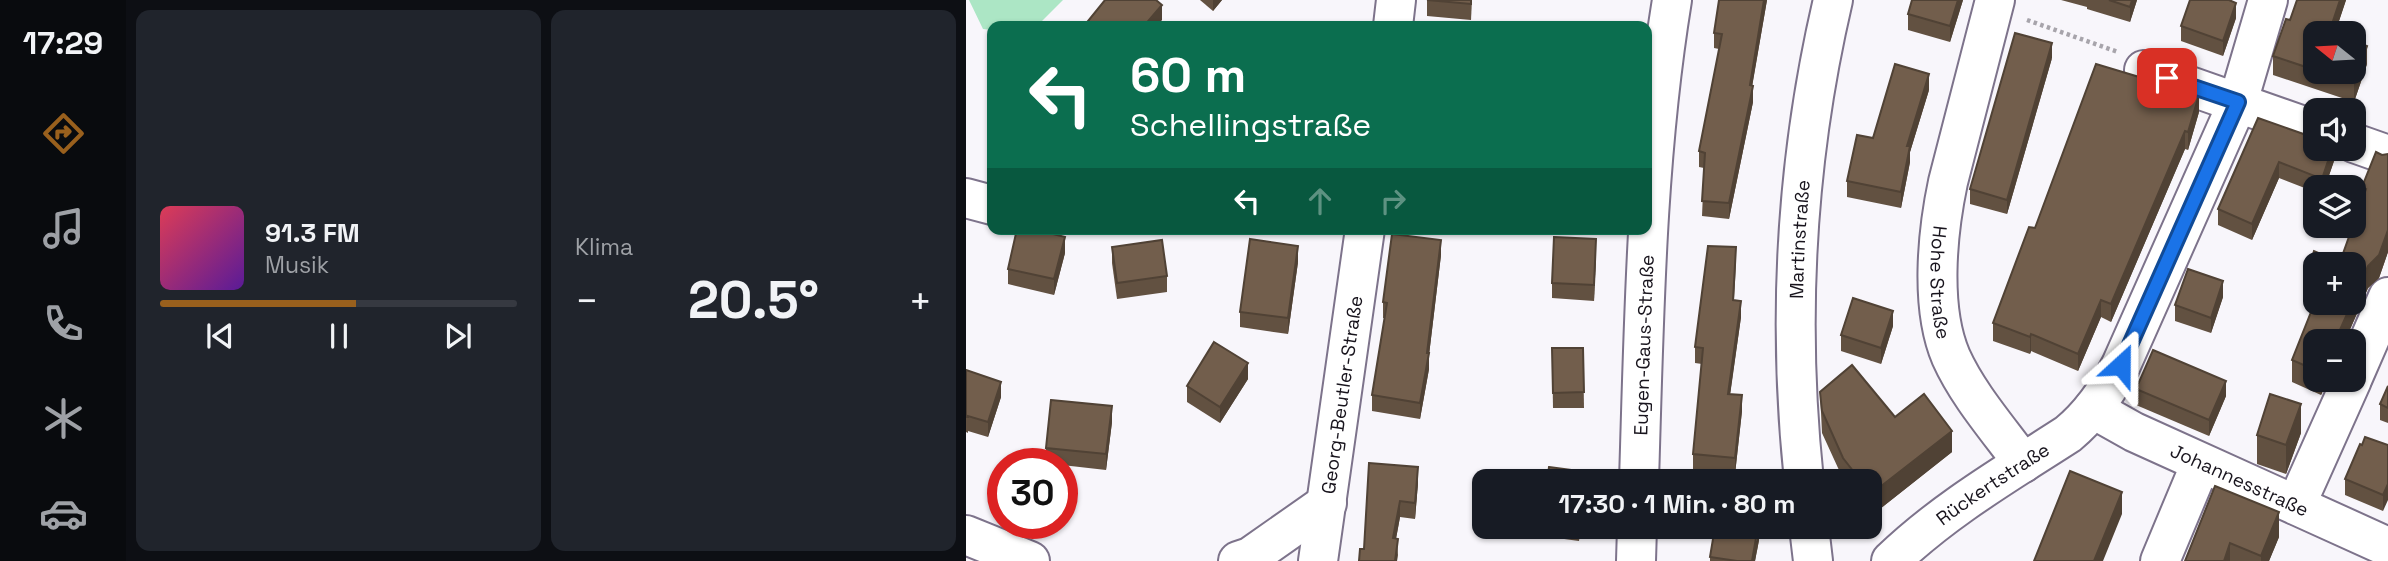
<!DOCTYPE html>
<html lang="de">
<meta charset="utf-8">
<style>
body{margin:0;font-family:"Space Grotesk",sans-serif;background:#20242c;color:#f1f3f6;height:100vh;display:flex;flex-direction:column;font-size:26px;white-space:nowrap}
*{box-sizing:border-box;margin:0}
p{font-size:23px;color:#9ea1a6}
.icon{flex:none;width:38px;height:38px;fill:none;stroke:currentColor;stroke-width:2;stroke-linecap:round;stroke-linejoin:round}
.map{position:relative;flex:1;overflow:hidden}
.details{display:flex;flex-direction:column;gap:10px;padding:10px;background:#0d0f14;width:840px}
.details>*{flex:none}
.guide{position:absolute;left:21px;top:21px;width:665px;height:214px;border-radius:14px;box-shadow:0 2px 5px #0004;background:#0b6e4f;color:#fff;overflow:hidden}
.needle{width:46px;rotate:288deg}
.buttons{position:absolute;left:1337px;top:21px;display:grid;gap:14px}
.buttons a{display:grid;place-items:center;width:63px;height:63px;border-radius:14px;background:#171b24;box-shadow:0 2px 5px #0004;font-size:35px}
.speed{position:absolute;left:21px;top:448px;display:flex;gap:14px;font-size:35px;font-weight:700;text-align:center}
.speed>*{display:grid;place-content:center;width:91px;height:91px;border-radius:50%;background:#171b24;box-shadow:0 2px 5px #0004;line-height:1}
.speed .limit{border:10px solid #d22;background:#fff;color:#111}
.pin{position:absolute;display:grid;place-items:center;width:60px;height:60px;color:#fff;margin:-30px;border-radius:14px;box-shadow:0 4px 10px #0006}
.me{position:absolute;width:77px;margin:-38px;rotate:24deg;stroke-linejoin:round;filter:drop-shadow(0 0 5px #0008)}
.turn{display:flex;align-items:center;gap:24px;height:147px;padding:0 28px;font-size:32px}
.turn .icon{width:91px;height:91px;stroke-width:2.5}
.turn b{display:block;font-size:49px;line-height:60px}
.lanes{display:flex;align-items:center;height:66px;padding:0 28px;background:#0003;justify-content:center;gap:35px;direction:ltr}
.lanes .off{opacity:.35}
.big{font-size:52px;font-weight:800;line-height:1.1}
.details .tile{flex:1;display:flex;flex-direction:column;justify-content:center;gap:10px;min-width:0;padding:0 24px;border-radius:14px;background:#20242c}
.song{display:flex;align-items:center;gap:21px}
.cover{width:84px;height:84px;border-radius:10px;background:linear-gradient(135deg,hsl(350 70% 55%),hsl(270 70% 35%))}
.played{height:7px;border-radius:4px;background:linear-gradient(90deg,#99601d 55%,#363941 55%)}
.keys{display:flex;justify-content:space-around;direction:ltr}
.heat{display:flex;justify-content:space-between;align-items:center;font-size:38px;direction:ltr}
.details .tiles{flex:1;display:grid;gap:10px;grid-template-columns:repeat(2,1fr)}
.trip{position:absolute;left:506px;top:469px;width:410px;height:70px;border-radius:14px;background:#171b24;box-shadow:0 2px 5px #0004;font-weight:800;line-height:70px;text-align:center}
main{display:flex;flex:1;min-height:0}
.menu{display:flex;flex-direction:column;width:126px;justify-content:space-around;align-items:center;background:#090b0e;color:#9ea1a6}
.menu .icon{width:49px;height:49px}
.menu .current{color:#99601d}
.menu b{font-size:32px;color:#f1f3f6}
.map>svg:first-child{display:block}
</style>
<main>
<nav class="menu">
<b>17:29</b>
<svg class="icon current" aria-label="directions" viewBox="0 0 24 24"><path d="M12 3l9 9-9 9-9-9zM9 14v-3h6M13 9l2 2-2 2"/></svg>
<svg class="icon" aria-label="music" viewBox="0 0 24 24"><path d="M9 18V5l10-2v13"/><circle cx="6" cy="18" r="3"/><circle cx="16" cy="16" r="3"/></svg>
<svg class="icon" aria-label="phone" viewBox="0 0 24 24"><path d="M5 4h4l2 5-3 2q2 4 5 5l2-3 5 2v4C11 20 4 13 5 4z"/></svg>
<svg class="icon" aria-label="climate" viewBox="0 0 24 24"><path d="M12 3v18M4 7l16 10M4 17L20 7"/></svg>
<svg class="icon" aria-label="car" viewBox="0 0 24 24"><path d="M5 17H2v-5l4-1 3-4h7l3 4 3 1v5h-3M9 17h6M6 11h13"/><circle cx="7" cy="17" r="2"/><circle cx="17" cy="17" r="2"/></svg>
</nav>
<section class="details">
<div class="tiles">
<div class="tile">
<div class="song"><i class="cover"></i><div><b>91.3 FM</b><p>Musik</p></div></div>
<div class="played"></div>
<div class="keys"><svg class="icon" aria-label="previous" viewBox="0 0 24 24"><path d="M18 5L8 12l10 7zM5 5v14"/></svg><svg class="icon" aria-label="pause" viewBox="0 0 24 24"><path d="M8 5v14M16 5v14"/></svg><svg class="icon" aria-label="next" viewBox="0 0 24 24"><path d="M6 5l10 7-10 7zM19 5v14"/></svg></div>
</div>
<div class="tile"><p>Klima</p>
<div class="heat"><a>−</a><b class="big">20.5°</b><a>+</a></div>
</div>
</div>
</section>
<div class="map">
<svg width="1422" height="561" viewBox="0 0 1422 561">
<rect width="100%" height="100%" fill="#f8f6fb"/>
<polygon fill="#ace6c5" points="3,0 97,0 71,26 26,26 26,30 17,29"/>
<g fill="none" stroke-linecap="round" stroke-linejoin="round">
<g stroke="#7d738b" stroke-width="42">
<g id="minor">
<path id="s1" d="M1029 0 982 182C971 234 964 308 985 357 1002 395 1033 430 1057 463"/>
<polyline points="427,26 430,0"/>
<polyline points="1178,70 1349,130"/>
<polyline points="1388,143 1422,155"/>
<polyline points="0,198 26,205"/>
<polyline points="1388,375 1422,297"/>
<path id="s2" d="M1127 409 1168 432 1422 547"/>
<path id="s3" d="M673 481C678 320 680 159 706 0"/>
<path id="s4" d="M838 481C821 320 830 158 867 0"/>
<polyline points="1330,505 1386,380"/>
<polyline points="843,527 847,561"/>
<polyline points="0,535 64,561"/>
<polyline points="272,561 284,557 361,503"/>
<path id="s5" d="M352 561 399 229"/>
<polyline points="670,561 671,527"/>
<path id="s6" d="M925 561C978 510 1040 474 1102 434 1125 415 1141 392 1155 365L1272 102 1302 0"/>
<polyline points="1194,561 1235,463"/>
</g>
</g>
<polyline stroke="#a7a4ab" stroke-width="4.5" stroke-dasharray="3.5 3.5" stroke-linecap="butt" points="1061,20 1152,52"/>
<use href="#minor" stroke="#fff" stroke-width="38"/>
</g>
<g fill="#625141" fill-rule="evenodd">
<polygon points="234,0 256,0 247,11"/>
<polygon points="461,0 506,0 505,20 461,16"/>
<polygon points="753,0 801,0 786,86 787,102 763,219 736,216 738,168 733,167 733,151 753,49 748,48 748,33"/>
<polygon points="997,0 984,42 942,30 942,14"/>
<polygon points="1095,0 1171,0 1164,22 1121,9 1121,7"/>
<polygon points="1331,0 1380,0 1369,33 1349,33 1349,72 1388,72 1401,64 1388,102 1307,75 1307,56 1324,20"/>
<polygon points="1270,18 1257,56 1215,41 1215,26"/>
<polygon points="1086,58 1041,214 1004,204 1004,189"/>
<polygon points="963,90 944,152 944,162 935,208 881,197 881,181 907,138"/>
<polygon points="1233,112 1222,150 1219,149 1145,322 1135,317 1112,371 1065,351 1064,354 1027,341 1027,323 1069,228"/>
<polygon points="1292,118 1368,149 1368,161 1359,187 1349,187 1349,192 1313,178 1286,240 1252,225 1252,209"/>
<path d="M1410 152 1416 155 1422 154V252L1413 278 1402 288 1379 341H1349V380H1362L1355 395 1326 382V360L1348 305 1340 302V279L1348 251 1374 262 1396 200V187ZM1349 264H1388V303H1349Z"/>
<polygon points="146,247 201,276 201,292 151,299 146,263"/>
<polygon points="99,253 88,295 42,284 42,269"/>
<polygon points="475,255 463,355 463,369 454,419 406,411 406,395 419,318 417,318 417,302"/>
<polygon points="630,255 628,301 586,298 586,283"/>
<polygon points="332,262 322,334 274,327 274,312"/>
<polygon points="770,263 768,300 775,317 764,394 776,411 769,474 727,470 727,454 736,364 729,363 729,347"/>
<polygon points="1257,297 1245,333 1209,321 1209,305"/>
<polygon points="927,326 915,364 875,351 875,335"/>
<polygon points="586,348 617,348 618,408 587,408"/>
<polygon points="0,370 35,397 22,437 2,431 2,433 0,432"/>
<polygon points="282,379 254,423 221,402 221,386"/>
<polygon points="1422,386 1422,423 1414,420 1414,404"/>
<polygon points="1170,389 1260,396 1243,436 1170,405"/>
<polygon points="854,392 929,417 986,452 905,516 903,513 903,481 878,481 856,433"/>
<polygon points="146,422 140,470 96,465 96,464 80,464 80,448"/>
<polygon points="1335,433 1320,474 1291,464 1291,435"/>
<polygon points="1396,445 1422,445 1417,511 1379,495 1379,479"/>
<polygon points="403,463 452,483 449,519 434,517 430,539 432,555 431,561 393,561 398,549"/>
<polygon points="1249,486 1313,537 1303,561 1219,561"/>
<polygon points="576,527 615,527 613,541 576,536"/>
<polygon points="793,540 789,561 744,561 744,557"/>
</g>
<g fill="#504235">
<polygon points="247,0 256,0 247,11"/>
<polygon points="798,0 801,0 785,93 787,86 787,102 763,219 763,203"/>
<polygon points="992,0 997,0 984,42 984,26"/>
<polygon points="1166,0 1171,0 1164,22 1164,7"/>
<polygon points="1374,0 1380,0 1369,33 1363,33"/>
<polygon points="1270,3 1270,18 1257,56 1257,41"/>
<polygon points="196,5 196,20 191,26 178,26"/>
<polygon points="1086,43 1086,58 1041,214 1041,200"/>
<polygon points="1401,46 1401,64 1388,102 1388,83"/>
<polygon points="963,74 963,90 944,152 944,162 935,208 935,192 941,146"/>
<polygon points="1233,95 1233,112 1222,150 1222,132"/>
<polygon points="1219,131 1219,149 1145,322 1145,304"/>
<polygon points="1366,149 1368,149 1368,161 1359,187 1356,187 1356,179"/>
<polygon points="1313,162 1313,178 1286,240 1286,224"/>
<polygon points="1422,230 1422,252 1413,278 1402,288 1379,341 1369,341 1386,303 1388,303 1388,298 1402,266"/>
<polygon points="99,237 99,253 88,295 88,279"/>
<polygon points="630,239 630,255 628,301 628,285"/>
<polygon points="475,240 475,255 463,355 463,369 454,419 454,403"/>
<polygon points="332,246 332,262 322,334 322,318"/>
<polygon points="1257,281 1257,297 1245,333 1245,318"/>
<polygon points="1135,300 1135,317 1112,371 1112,354"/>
<polygon points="775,301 775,317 762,410 762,394"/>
<polygon points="927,311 927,326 915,364 915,348"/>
<polygon points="1065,334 1065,351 1064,354 1064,337"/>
<polygon points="282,363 282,379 254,423 254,407"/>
<polygon points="1355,380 1362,380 1355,395"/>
<polygon points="1260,381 1260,396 1243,436 1243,420"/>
<polygon points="35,382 35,397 22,437 22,422"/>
<polygon points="776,395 776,411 769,474 769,458"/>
<polygon points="1335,404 1335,433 1320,474 1320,445"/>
<polygon points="146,406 146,422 140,470 140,454"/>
<polygon points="986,431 986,452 905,516 905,494"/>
<polygon points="452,467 452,483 449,519 449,503"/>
<polygon points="1422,484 1422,500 1417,511 1417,495"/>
<polygon points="1156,492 1156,514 1137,561 1128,561"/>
<polygon points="434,501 434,517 427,554 427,538"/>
<polygon points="1313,512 1313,537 1303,561 1295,561 1295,556"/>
<polygon points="793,527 793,540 789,561 786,561"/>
<polygon points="432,539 431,561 429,561"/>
<polygon points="1264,543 1264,561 1258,561"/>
</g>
<g fill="#725e4c" stroke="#504235" stroke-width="2">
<polygon points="139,0 190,0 196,5 178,26 118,26"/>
<polygon points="461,0 505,0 505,4"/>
<polygon points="753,0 798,0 784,85 787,86 763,203 736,201 739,153 733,151 756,34 748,33"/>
<polygon points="946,0 992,0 984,26 942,14"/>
<polygon points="1143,0 1166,0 1164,7"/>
<polygon points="1224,0 1263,0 1270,3 1257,41 1215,26"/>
<polygon points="1331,0 1374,0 1363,33 1349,33 1349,70 1307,56 1320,19 1324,20"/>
<polygon points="1049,33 1086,43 1041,200 1004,189"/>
<polygon points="1388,41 1401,46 1388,83 1353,72 1388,72"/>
<polygon points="929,64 963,74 941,146 944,146 935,192 881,181 891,135 907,138"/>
<polygon points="1130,64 1233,95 1222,132 1219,131 1145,304 1135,300 1112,354 1065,334 1064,337 1027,323 1063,227 1069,228"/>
<polygon points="1292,118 1349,138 1349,149 1366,149 1356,179 1313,162 1286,224 1252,209"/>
<polygon points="1410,152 1416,155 1422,154 1422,230 1413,255 1402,266 1388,298 1388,264 1349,264 1349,283 1340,279 1348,251 1374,262 1400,189 1396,187"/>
<polygon points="51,229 67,229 99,237 88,279 42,269"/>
<polygon points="426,234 475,240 461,353 463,353 454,403 406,395 421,303 417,302"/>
<polygon points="588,237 630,239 628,285 586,283"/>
<polygon points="284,239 332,246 322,318 274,312"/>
<polygon points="196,240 201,276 151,283 146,247"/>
<polygon points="742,246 770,247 767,300 775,301 762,394 776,395 769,458 727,454 737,348 729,347"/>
<polygon points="1222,269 1257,281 1245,318 1209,305"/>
<polygon points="887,298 927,311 915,348 875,335"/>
<polygon points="1349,302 1386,303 1369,341 1349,341 1349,370 1326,360"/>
<polygon points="248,342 282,363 254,407 221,386"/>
<polygon points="586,348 617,348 618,392 587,393"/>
<polygon points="1187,350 1260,381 1243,420 1170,389"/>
<polygon points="886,365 929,417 958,394 986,431 905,494 903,492 903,481 895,481 877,458 856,411 854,392"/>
<polygon points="0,370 35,382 22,422 2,416 2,417 0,417"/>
<polygon points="1422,386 1422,408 1414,404"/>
<polygon points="1304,394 1335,404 1320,445 1291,435"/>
<polygon points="85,400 146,406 140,454 80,448"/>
<polygon points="1399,437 1422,445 1422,484 1417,495 1379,479 1394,444 1396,445"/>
<polygon points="403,463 452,467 449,503 434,501 427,538 432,539 429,561 393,561 394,549 398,549"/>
<polygon points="583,467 621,472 619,481 581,481"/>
<polygon points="1104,471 1156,492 1128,561 1068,561"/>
<polygon points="1249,486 1313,512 1295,556 1264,543 1258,561 1219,561"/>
<polygon points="749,527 792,527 786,561 771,561 744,557"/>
</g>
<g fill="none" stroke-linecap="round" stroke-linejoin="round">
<g stroke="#114b97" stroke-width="18">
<polyline id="route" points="1155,365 1272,102 1201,78"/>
</g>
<use href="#route" stroke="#1a73e8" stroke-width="12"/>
</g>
<g text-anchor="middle" stroke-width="7" stroke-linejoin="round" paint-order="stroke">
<g font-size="19" fill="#18141d" stroke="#fff">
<text dy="7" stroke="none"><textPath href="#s4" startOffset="242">Martinstraße</textPath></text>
<text dy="7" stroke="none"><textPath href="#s1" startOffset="289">Hohe Straße</textPath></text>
<text dy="7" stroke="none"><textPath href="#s3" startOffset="136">Eugen-Gaus-Straße</textPath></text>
<text dy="7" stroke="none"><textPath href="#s5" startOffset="168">Georg-Beutler-Straße</textPath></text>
<text dy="7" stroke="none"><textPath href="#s2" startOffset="163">Johannesstraße</textPath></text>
<text dy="7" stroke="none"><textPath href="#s6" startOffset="128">Rückertstraße</textPath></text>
</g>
</g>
</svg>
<div class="buttons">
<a><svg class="needle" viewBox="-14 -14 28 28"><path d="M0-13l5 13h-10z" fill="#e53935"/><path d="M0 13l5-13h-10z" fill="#9ea1a6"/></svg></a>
<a><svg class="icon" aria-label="sound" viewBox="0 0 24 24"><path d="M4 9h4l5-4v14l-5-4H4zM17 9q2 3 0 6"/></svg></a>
<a><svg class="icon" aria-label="layers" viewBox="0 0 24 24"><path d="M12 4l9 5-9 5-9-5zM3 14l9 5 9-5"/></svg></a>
<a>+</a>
<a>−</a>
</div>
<div class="speed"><div class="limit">30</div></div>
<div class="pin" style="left:1201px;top:78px;background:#d93025"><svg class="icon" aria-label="arrive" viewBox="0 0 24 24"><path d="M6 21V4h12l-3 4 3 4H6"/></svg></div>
<svg class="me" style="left:1155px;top:365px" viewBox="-20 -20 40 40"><path d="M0-17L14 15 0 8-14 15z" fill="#1a73e8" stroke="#fff" stroke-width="4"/></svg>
<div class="trip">17:30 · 1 Min. · 80 m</div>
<div class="guide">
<div class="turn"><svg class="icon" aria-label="left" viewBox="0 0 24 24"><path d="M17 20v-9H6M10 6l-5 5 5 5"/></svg><div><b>60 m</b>Schellingstraße</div></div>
<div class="lanes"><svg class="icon" aria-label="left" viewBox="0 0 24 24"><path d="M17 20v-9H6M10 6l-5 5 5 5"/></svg><svg class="icon off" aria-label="ahead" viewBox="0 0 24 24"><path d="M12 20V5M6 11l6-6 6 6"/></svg><svg class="icon off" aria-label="right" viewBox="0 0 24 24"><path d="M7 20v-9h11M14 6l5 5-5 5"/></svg></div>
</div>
</div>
</main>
